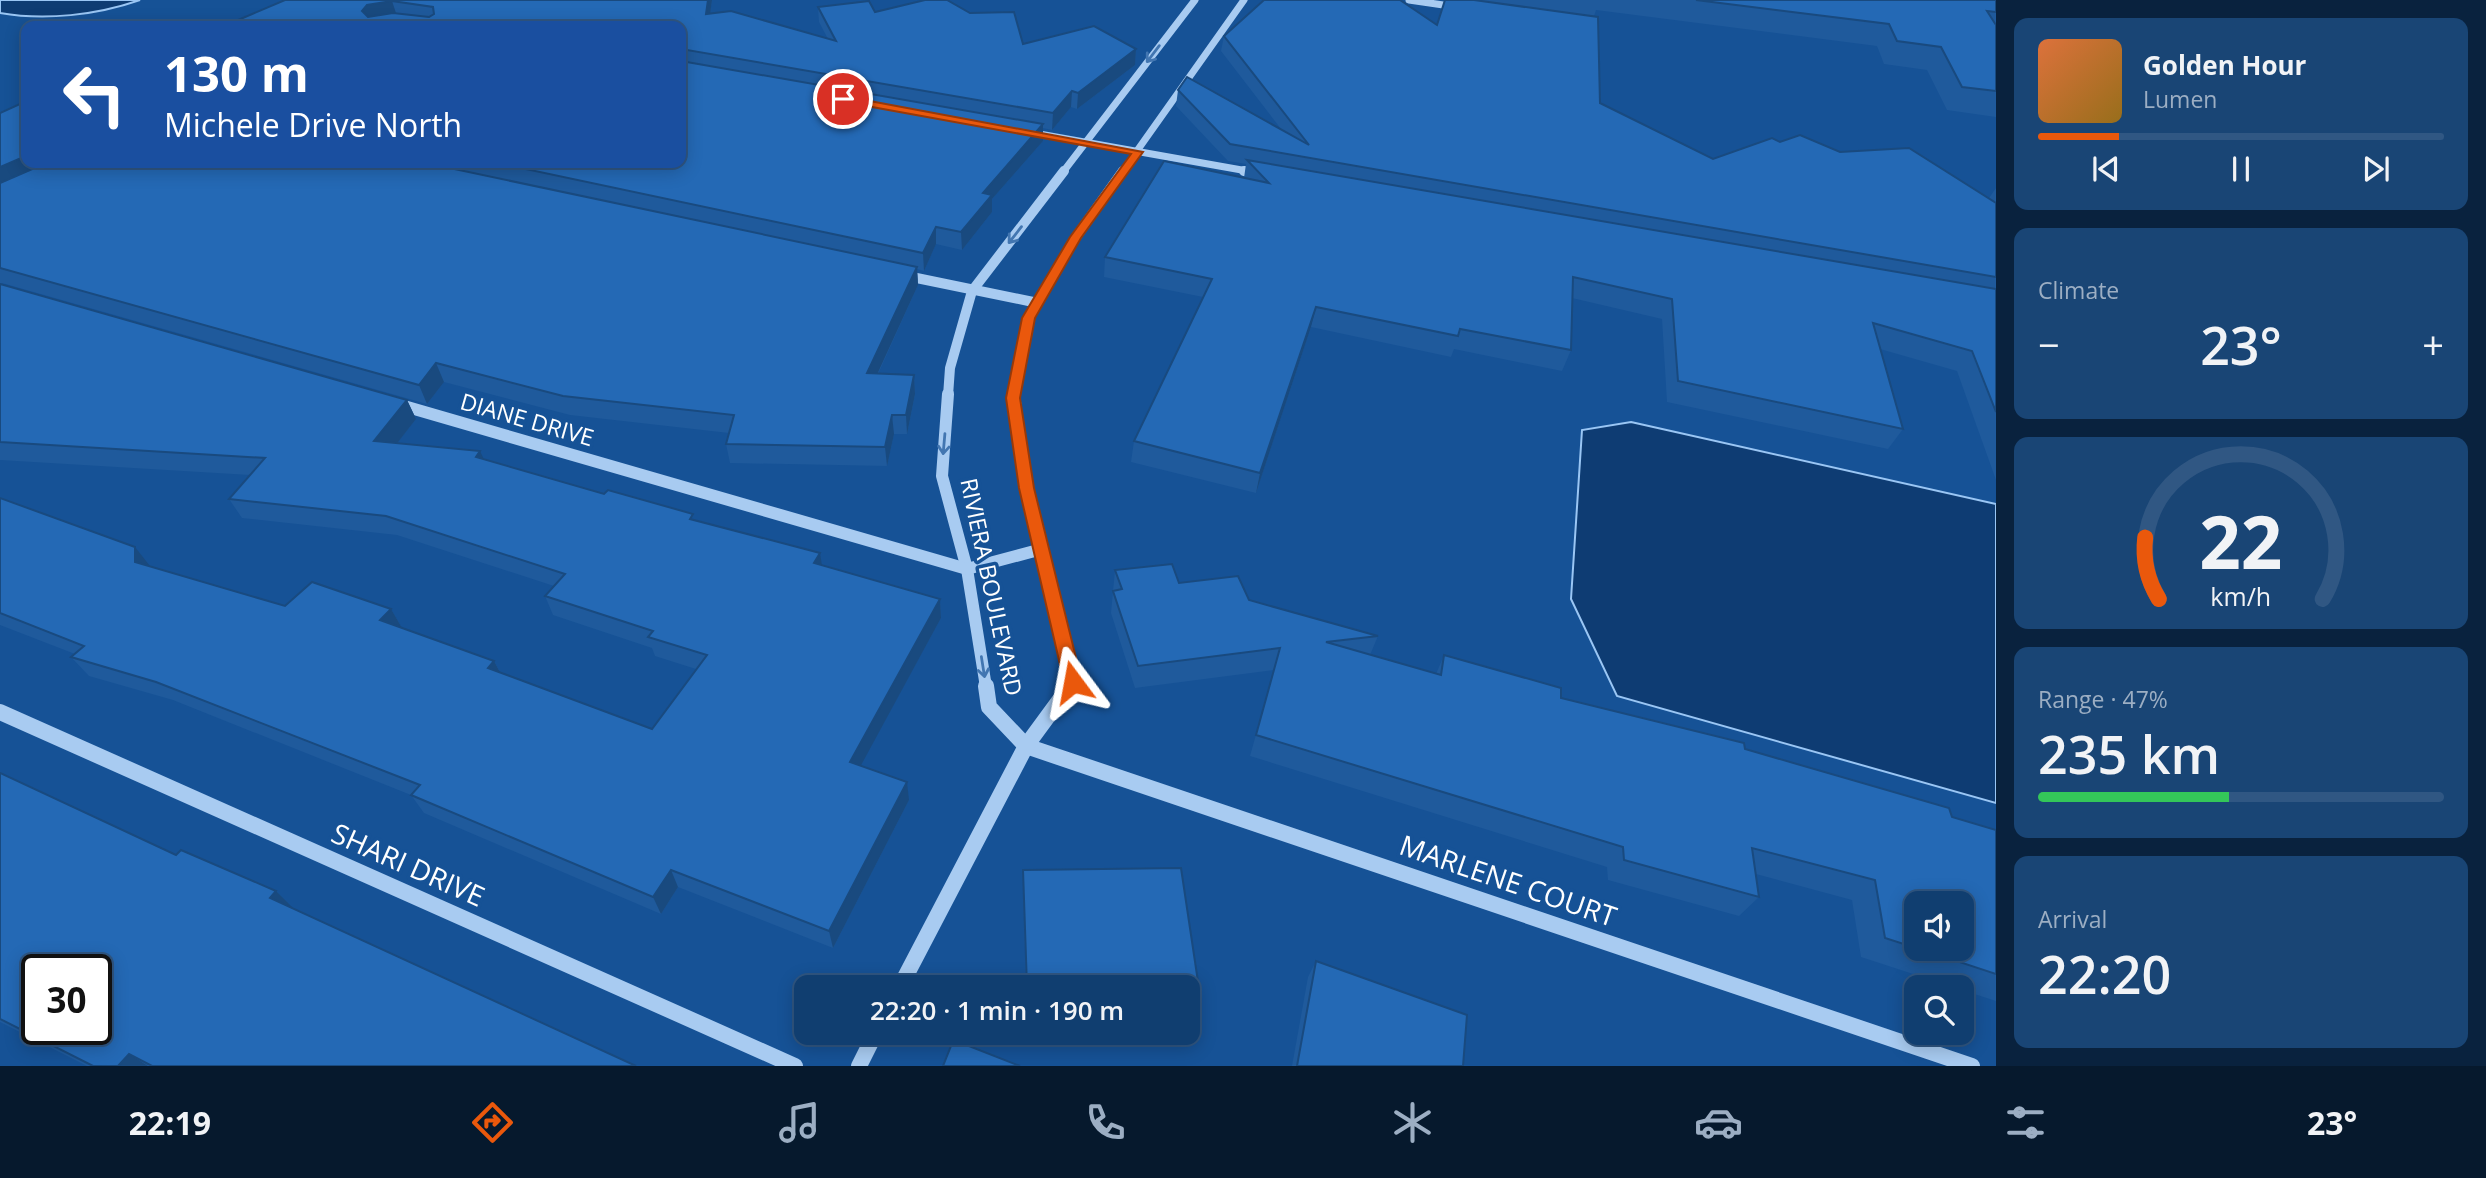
<!DOCTYPE html>
<meta charset="utf-8">
<style>
body{margin:0;font-family:"Open Sans",sans-serif;background:#194575;color:#f1f3f6;height:100vh;display:flex;flex-direction:column;font-size:26px;white-space:nowrap}
*{box-sizing:border-box;margin:0}
p{font-size:23px;color:#9caec3}
.icon{flex:none;width:38px;height:38px;fill:none;stroke:currentColor;stroke-width:2;stroke-linecap:round;stroke-linejoin:round}
.map{position:relative;flex:1;overflow:hidden}
.sheet{display:flex;flex-direction:column;gap:18px;padding:18px;background:#09223e;width:490px}
.sheet>*{flex:none}
.hud{position:absolute;left:21px;top:21px;width:665px;height:147px;border-radius:14px;box-shadow:0 4px 18px #0003,0 0 0 2px #305783;background:#1a4fa0;color:#fff;overflow:hidden}
.buttons{position:absolute;left:1904px;top:891px;display:grid;gap:14px}
.buttons a{display:grid;place-items:center;width:70px;height:70px;border-radius:14px;background:#103e70;box-shadow:0 4px 18px #0003,0 0 0 2px #305783;font-size:35px}
.speed{position:absolute;left:21px;top:954px;display:flex;gap:14px;font-size:35px;font-weight:700;text-align:center}
.speed>*{display:grid;place-content:center;width:91px;height:91px;border-radius:50%;background:#103e70;box-shadow:0 4px 18px #0003,0 0 0 2px #305783;line-height:1}
.speed .limit{border:4px solid #111;border-radius:10px;background:#fff;color:#111}
.pin{position:absolute;display:grid;place-items:center;width:60px;height:60px;color:#fff;margin:-30px;border:4px solid #fff;border-radius:50%;box-shadow:0 2px 7px #0007}
.me{position:absolute;width:77px;margin:-38px;rotate:347deg;stroke-linejoin:round;filter:drop-shadow(0 0 5px #0008)}
.turn{display:flex;align-items:center;gap:24px;height:147px;padding:0 28px;font-size:32px}
.turn .icon{width:91px;height:91px;stroke-width:2.5}
.turn b{display:block;font-size:49px;line-height:60px}
.big{font-size:52px;font-weight:600;line-height:1.1}
.sheet .tile{flex:1;display:flex;flex-direction:column;justify-content:center;gap:10px;min-width:0;padding:0 24px;border-radius:14px;background:#194575}
.sheet .dial{align-items:center;gap:0}
.dial svg{height:182px;overflow:visible;fill:none;stroke:#305783;stroke-width:7;stroke-linecap:round;text-anchor:middle}
.dial text{fill:#f1f3f6;stroke:none}
.song{display:flex;align-items:center;gap:21px}
.cover{width:84px;height:84px;border-radius:10px;background:linear-gradient(135deg,hsl(20 70% 55%),hsl(40 70% 35%))}
.played{height:7px;border-radius:4px;background:linear-gradient(90deg,#ea580c 20%,#305783 20%)}
.keys{display:flex;justify-content:space-around;direction:ltr}
.heat{display:flex;justify-content:space-between;align-items:center;font-size:38px;direction:ltr}
.charge{height:10px;border-radius:5px;background:linear-gradient(90deg,#34c759 47%,#305783 0)}
.trip{position:absolute;left:794px;top:975px;width:406px;height:70px;border-radius:14px;background:#103e70;box-shadow:0 4px 18px #0003,0 0 0 2px #305783;font-weight:600;line-height:70px;text-align:center}
.menu{display:flex;height:112px;justify-content:space-around;align-items:center;background:#06192d;color:#9caec3}
.menu .icon{width:49px;height:49px}
.menu .selected{color:#ea580c}
.menu b{font-size:32px;color:#f1f3f6}
main{display:flex;flex:1;min-height:0}
.map>svg:first-child{display:block}
</style>
<main>
<div class="map">
<svg width="1996" height="1066" viewBox="0 0 1996 1066">
<rect width="100%" height="100%" fill="#165296"/>
<g fill="#0e3c73" stroke="#9ac6f4" stroke-width="2">
<path d="M0 0H140C97 15 45 21 0 13Z"/>
<polygon points="1631,422 1996,504 1996,803 1617,696 1571,599 1582,430"/>
</g>
<g fill="none" stroke-linecap="round" stroke-linejoin="round">
<g stroke="#a8cbf1" stroke-width="7">
<polyline points="1409,0 1457,7"/>
<polyline points="1028,132 1253,172"/>
<polyline points="1063,172 1195,0"/>
<polyline points="1122,172 1244,0"/>
</g>
<g stroke="#a8cbf1" stroke-width="10">
<polyline points="1244,171 1262,174"/>
<polyline points="902,275 1038,303"/>
<polyline points="948,396 950,368 972,291 1064,171"/>
<polyline points="1013,396 1029,318 1076,237 1123,171"/>
</g>
<g stroke="#a8cbf1" stroke-width="12">
<polyline points="948,394 942,476 967,569 986,687"/>
<polyline points="1014,394 1026,488 1073,682 1069,687"/>
<polyline points="397,404 967,569 1042,549"/>
</g>
<g stroke="#a8cbf1" stroke-width="16">
<polyline points="986,686 989,707 1026,746 1972,1066"/>
<polyline points="0,712 795,1066"/>
<polyline points="900,987 1026,746 1070,686"/>
<polyline points="859,1066 876,1032"/>
</g>
</g>
<g fill="#1f5a9c">
<polygon points="285,0 712,0 710,13 828,39 819,22 818,7 875,12 1023,44 1136,49 1135,65 1077,109 1071,107 1052,130 1043,128 1043,141 992,199 992,212 962,250 936,244 924,271 917,269 918,285 878,374 914,375 915,394 907,434 894,434 887,466 730,463 726,444 729,433 570,415 444,382 427,404 2,283 0,284 407,400 416,419 397,443 484,460 695,520 822,565 940,599 941,618 860,766 909,800 833,948 678,887 661,914 424,813 411,795 173,700 89,676 71,657 75,654 0,625 0,498 150,567 285,606 391,609 402,628 494,661 500,672 652,729 696,669 655,656 652,648 553,615 545,596 554,586 397,535 242,518 229,499 250,475 0,460 0,113 26,163 681,163 681,26 224,26"/>
<polygon points="1445,0 1996,0 1996,117 1947,110 1927,70 1884,64 1877,46 1596,10 1594,16 1600,103 1713,159 1780,142 1840,152 1990,199 1989,198 1996,188 1996,480 1957,371 1880,349 1903,429 1888,449 1667,402 1662,319 1572,298 1571,350 1562,371 1454,349 1451,357 1311,327 1256,493 1131,462 1134,441 1203,297 1104,277 1105,257 1244,178 1246,164 1228,161 1176,106 1178,90 1281,129 1221,51 1224,36 1437,25"/>
<polygon points="1115,570 1179,583 1249,600 1378,636 1370,655 1436,674 1444,655 1561,698 1745,749 1952,817 1996,830 1996,1001 1962,990 1962,987 1953,987 1861,957 1852,900 1756,874 1759,897 1739,916 1608,880 1607,867 1250,756 1274,670 1135,688 1111,613"/>
<polygon points="0,773 176,855 276,891 293,909 636,1066 87,1066 0,1022"/>
<polygon points="1023,870 1200,995 1195,1010 1188,1010 1188,987 1026,987 1023,887"/>
<polygon points="1316,961 1463,1066 1292,1066 1308,977"/>
</g>
<g fill="#194a7f">
<polygon points="708,0 712,0 708,29 706,14"/>
<polygon points="392,1 397,16 372,20 362,11 367,5"/>
<polygon points="1136,49 1135,65 1077,109 1078,93"/>
<polygon points="1072,91 1071,107 1052,130 1053,113"/>
<polygon points="1043,124 1043,141 992,199 992,212 962,250 961,232 983,193"/>
<polygon points="26,156 26,163 60,163 0,189 0,167"/>
<polygon points="936,227 936,244 924,271 923,253"/>
<polygon points="917,267 918,285 869,392 867,373"/>
<polygon points="1316,307 1311,327 1256,493 1260,473"/>
<polygon points="436,363 444,382 427,404 419,385"/>
<polygon points="914,375 915,394 907,434 906,415"/>
<polygon points="407,400 416,419 384,460 374,441"/>
<polygon points="892,415 894,434 887,466 885,447"/>
<polygon points="480,451 489,470 476,457"/>
<polygon points="135,547 150,566 135,562"/>
<polygon points="820,553 823,572 814,563"/>
<polygon points="940,599 941,618 853,780 850,762"/>
<polygon points="391,609 402,628 380,620"/>
<polygon points="494,661 504,680 488,668"/>
<polygon points="907,782 909,800 833,948 829,931"/>
<polygon points="671,870 678,887 661,914 653,897"/>
<polygon points="276,891 294,909 270,898"/>
<polygon points="129,1054 148,1066 118,1066"/>
</g>
<g fill="#2469b5" stroke="#194a7f" stroke-width="2" fill-rule="evenodd">
<path d="M285 0H708L706 14 731 11 836 41 818 7 869 1 875 12 925 0H947L970 13 1014 12 1023 44 1094 26 1136 49 1078 93 1072 91 1053 113 681 49V26H224ZM392 1 433 7 434 14 429 17 393 13 368 17 362 11 367 5Z"/>
<polygon points="1264,0 1400,0 1437,25 1445,0 1474,0 1598,17 1600,103 1713,159 1772,138 1780,142 1800,135 1840,152 1909,148 1996,203 1996,277 1230,144 1178,90 1187,77 1309,145 1224,36"/>
<polygon points="1696,0 1996,0 1996,12 1987,11 1996,25 1996,91 1962,87 1941,47 1897,41 1889,24"/>
<polygon points="681,61 1043,124 983,193 992,195 961,232 936,227 923,253 497,163 681,163"/>
<polygon points="22,103 26,104 26,156 0,167 0,113"/>
<polygon points="1247,160 1996,289 1996,412 1972,351 1873,323 1903,429 1678,381 1672,299 1573,277 1571,350 1460,329 1458,336 1316,307 1260,473 1134,441 1212,279 1105,257 1164,161 1269,183"/>
<polygon points="46,163 426,163 917,267 867,373 914,375 906,415 892,415 885,447 726,444 734,415 563,396 436,363 419,385 0,268 0,183"/>
<polygon points="0,284 407,400 374,441 480,451 476,457 604,494 608,490 693,514 690,519 820,553 814,563 940,599 850,762 907,782 829,931 671,870 653,897 411,795 420,785 156,682 71,657 84,646 0,613 0,498 135,547 135,562 285,606 312,582 391,609 380,620 494,661 488,668 652,729 707,655 648,637 653,631 545,596 565,574 386,516 229,499 265,458 0,442"/>
<polygon points="1172,564 1179,583 1238,576 1249,600 1378,636 1326,642 1441,675 1444,655 1561,688 1561,698 1744,743 1745,749 1949,808 1952,817 1996,830 1996,974 1917,948 1962,948 1962,903 1916,903 1916,948 1885,938 1875,880 1752,848 1759,897 1624,860 1623,847 1256,735 1280,648 1138,666 1113,591 1122,589 1115,570"/>
<path d="M0 773 176 855 181 850 276 891 270 898 636 1066H152L129 1054 118 1066H93L0 1019ZM37 970H96V1029H37Z"/>
<polygon points="1181,868 1200,995 1188,995 1188,987 1027,987 1023,870"/>
<polygon points="1316,961 1467,1015 1463,1066 1297,1066"/>
<polygon points="951,1046 969,1046 1020,1066 943,1066"/>
</g>
<defs><path id="oneway-shaft" d="M-6 0H5M1.5-3L5.5 0L1.5 3" fill="none" stroke-width="1.6" stroke-linecap="round" stroke-linejoin="round" transform="scale(1.75)"/></defs>
<g stroke="#4276b1">
<use href="#oneway-shaft" transform="translate(1153 54) rotate(127)"/>
<use href="#oneway-shaft" transform="translate(1015 235) rotate(128)"/>
<use href="#oneway-shaft" transform="translate(944 444) rotate(95)"/>
<use href="#oneway-shaft" transform="translate(983 667) rotate(81)"/>
</g>
<polygon fill="#ea580c" stroke="#983908" stroke-width="2" points="843,96 1143,152 1081,238 1035,318 1020,398 1034,488 1082,682 1079,687 1073,690 1064,682 1019,488 1006,398 1022,318 1070,237 1131,154 839,101"/>
<g text-anchor="middle" stroke-width="7" stroke-linejoin="round" paint-order="stroke">
<g font-size="23" fill="#fff" stroke="#165296">
<text transform="translate(527 420) rotate(16)" y="8">DIANE DRIVE</text>
<text transform="translate(991 587) rotate(78)" y="8">RIVIERA BOULEVARD</text>
</g>
<g font-size="28" fill="#fff" stroke="#165296">
<text transform="translate(408 865) rotate(24)" y="10">SHARI DRIVE</text>
<text transform="translate(1508 881) rotate(19)" y="10">MARLENE COURT</text>
</g>
</g>
</svg>
<div class="buttons">
<a><svg class="icon" aria-label="sound" viewBox="0 0 24 24"><path d="M4 9h4l5-4v14l-5-4H4zM17 9q2 3 0 6"/></svg></a>
<a><svg class="icon" aria-label="search" viewBox="0 0 24 24"><circle cx="10" cy="10" r="6"/><path d="M15 15l6 6"/></svg></a>
</div>
<div class="speed"><div class="limit">30</div></div>
<div class="pin" style="left:843px;top:99px;background:#d93025"><svg class="icon" aria-label="arrive" viewBox="0 0 24 24"><path d="M6 21V4h12l-3 4 3 4H6"/></svg></div>
<svg class="me" style="left:1073px;top:682px" viewBox="-20 -20 40 40"><path d="M0-17L14 15 0 8-14 15z" fill="#ea580c" stroke="#fff" stroke-width="4"/></svg>
<div class="trip">22:20 · 1 min · 190 m</div>
<div class="hud">
<div class="turn"><svg class="icon" aria-label="left" viewBox="0 0 24 24"><path d="M17 20v-9H6M10 6l-5 5 5 5"/></svg><div><b>130 m</b>Michele Drive North</div></div>
</div>
</div>
<section class="sheet">
<div class="tile">
<div class="song"><i class="cover"></i><div><b>Golden Hour</b><p>Lumen</p></div></div>
<div class="played"></div>
<div class="keys"><svg class="icon" aria-label="previous" viewBox="0 0 24 24"><path d="M18 5L8 12l10 7zM5 5v14"/></svg><svg class="icon" aria-label="pause" viewBox="0 0 24 24"><path d="M8 5v14M16 5v14"/></svg><svg class="icon" aria-label="next" viewBox="0 0 24 24"><path d="M6 5l10 7-10 7zM19 5v14"/></svg></div>
</div>
<div class="tile"><p>Climate</p>
<div class="heat"><a>−</a><b class="big">23°</b><a>+</a></div>
</div>
<div class="tile dial"><svg viewBox="0 0 100 80">
<path d="M14 69A42 42 0 1 1 86 69"/>
<path d="M14 69A42 42 0 0 1 8 42" stroke="#ea580c"/>
<text x="50" y="56" font-size="32" font-weight="700">22</text>
<text x="50" y="72" font-size="11">km/h</text>
</svg></div>
<div class="tile"><p>Range · 47%</p><b class="big">235 km</b><div class="charge"></div></div>
<div class="tile"><p>Arrival</p><b class="big">22:20</b></div>
</section>
</main>
<nav class="menu">
<b>22:19</b>
<svg class="icon selected" aria-label="directions" viewBox="0 0 24 24"><path d="M12 3l9 9-9 9-9-9zM9 14v-3h6M13 9l2 2-2 2"/></svg>
<svg class="icon" aria-label="music" viewBox="0 0 24 24"><path d="M9 18V5l10-2v13"/><circle cx="6" cy="18" r="3"/><circle cx="16" cy="16" r="3"/></svg>
<svg class="icon" aria-label="phone" viewBox="0 0 24 24"><path d="M5 4h4l2 5-3 2q2 4 5 5l2-3 5 2v4C11 20 4 13 5 4z"/></svg>
<svg class="icon" aria-label="climate" viewBox="0 0 24 24"><path d="M12 3v18M4 7l16 10M4 17L20 7"/></svg>
<svg class="icon" aria-label="car" viewBox="0 0 24 24"><path d="M5 17H2v-5l4-1 3-4h7l3 4 3 1v5h-3M9 17h6M6 11h13"/><circle cx="7" cy="17" r="2"/><circle cx="17" cy="17" r="2"/></svg>
<svg class="icon" aria-label="filters" viewBox="0 0 24 24"><path d="M4 7h16M4 17h16"/><circle cx="9" cy="7" r="2"/><circle cx="15" cy="17" r="2"/></svg>
<b>23°</b>
</nav>
